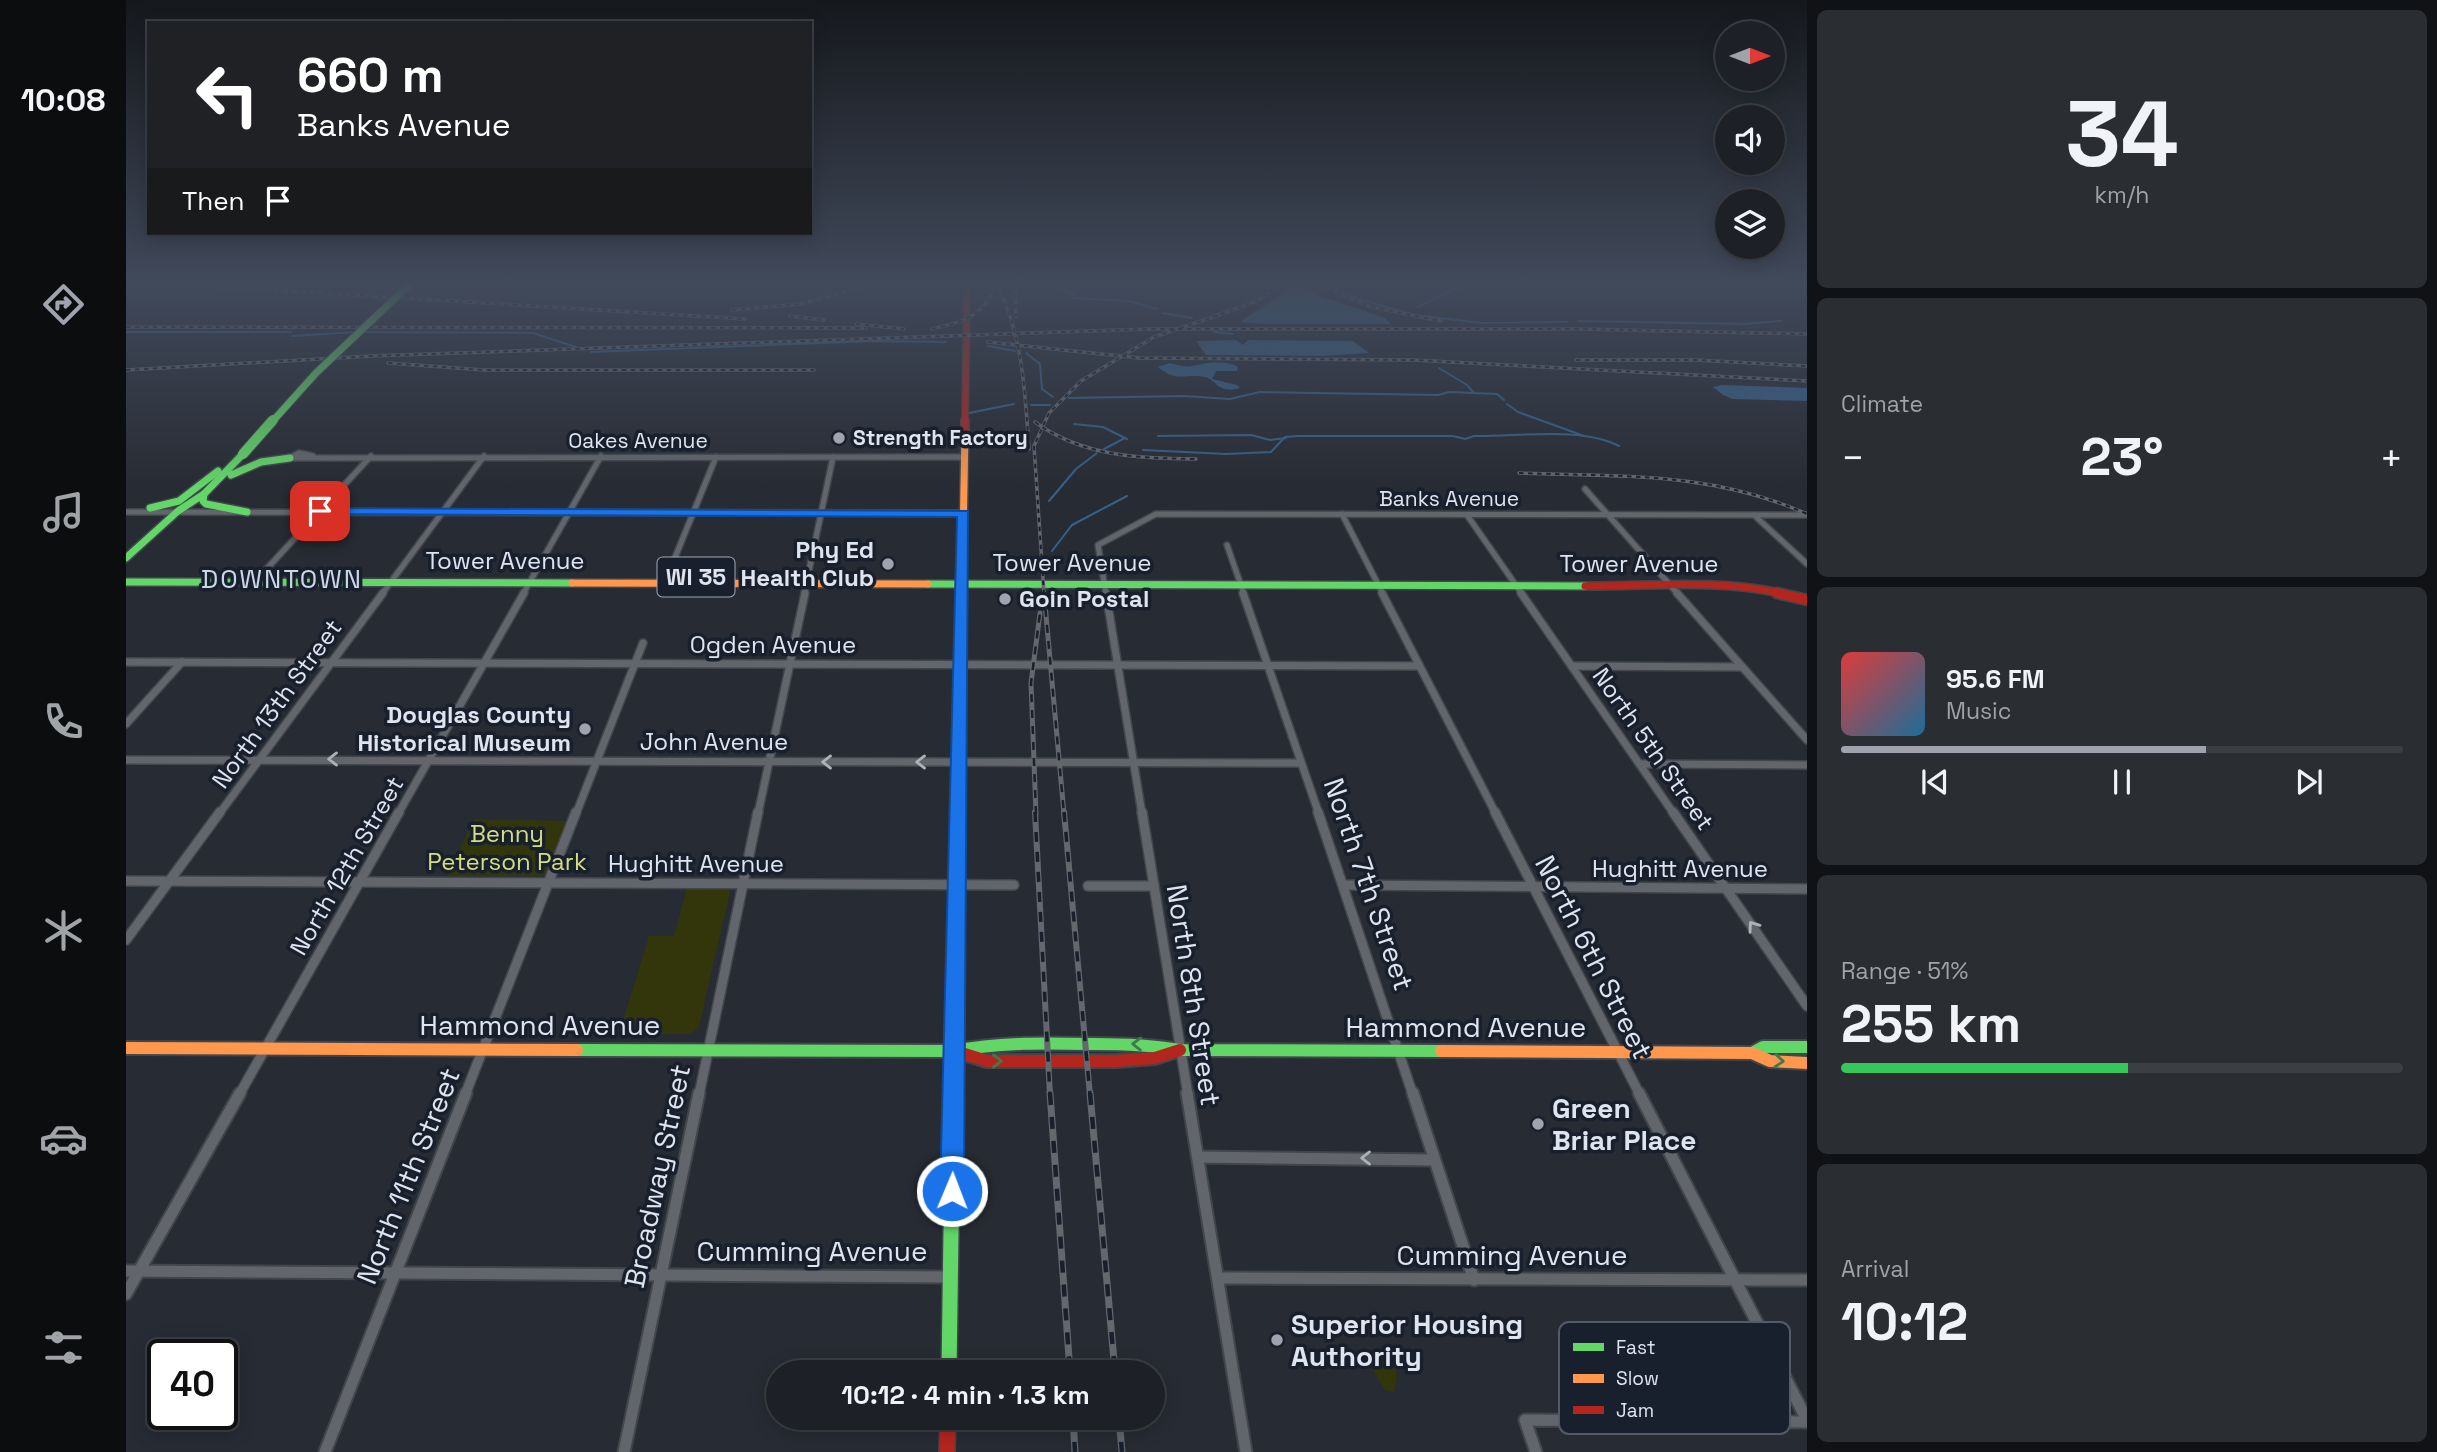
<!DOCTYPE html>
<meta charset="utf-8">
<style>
body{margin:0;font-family:"Space Grotesk",sans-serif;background:#2a2d32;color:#f1f3f6;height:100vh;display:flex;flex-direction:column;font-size:26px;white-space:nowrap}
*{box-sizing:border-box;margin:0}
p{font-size:23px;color:#a0a3a7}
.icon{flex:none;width:38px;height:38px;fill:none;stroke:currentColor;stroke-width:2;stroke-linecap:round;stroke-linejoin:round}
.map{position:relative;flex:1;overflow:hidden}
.sheet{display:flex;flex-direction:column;gap:10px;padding:10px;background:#101215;width:630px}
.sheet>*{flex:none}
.banner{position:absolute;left:21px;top:21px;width:665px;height:214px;border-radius:0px;box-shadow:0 4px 18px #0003,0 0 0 2px #3b3e43;background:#202124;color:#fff;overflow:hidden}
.needle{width:46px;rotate:90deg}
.tools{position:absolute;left:1589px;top:21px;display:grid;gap:14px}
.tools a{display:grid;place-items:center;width:70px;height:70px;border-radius:50%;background:#1d2026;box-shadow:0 4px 18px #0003,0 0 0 2px #3b3e43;font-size:35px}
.speed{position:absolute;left:21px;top:1339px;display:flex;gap:14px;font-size:35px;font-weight:700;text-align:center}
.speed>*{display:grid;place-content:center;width:91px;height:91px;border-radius:50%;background:#1d2026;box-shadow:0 4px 18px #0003,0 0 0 2px #3b3e43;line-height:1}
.speed .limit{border:4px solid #111;border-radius:10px;background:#fff;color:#111}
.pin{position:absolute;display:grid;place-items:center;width:60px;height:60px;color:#fff;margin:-30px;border-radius:14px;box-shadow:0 4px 10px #0006}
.me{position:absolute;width:77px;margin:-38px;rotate:1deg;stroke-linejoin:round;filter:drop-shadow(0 0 5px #0008)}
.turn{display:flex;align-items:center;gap:24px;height:147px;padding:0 35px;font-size:32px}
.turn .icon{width:91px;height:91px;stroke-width:2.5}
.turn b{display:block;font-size:49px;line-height:60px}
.then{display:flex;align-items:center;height:66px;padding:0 35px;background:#0003;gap:14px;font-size:26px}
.big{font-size:52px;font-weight:700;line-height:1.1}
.sheet .card{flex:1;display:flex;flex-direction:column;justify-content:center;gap:10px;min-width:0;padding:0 24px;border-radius:10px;background:#2a2d32}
.sheet .dial{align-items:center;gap:0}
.dial b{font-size:91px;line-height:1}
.song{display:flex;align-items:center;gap:21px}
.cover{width:84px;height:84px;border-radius:10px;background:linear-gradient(135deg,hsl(0 70% 55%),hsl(200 70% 35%))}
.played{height:7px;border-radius:4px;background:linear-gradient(90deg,#9fa3ad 65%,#3b3e43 65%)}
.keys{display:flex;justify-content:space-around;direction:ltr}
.heat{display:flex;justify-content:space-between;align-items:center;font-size:38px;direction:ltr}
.charge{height:10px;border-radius:5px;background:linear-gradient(90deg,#34c759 51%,#3b3e43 0)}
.trip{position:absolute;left:640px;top:1360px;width:399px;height:70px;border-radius:35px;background:#1d2026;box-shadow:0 4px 18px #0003,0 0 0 2px #3b3e43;font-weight:700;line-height:70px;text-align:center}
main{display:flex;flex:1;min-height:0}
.tab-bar{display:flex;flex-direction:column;width:126px;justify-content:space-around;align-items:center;background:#0c0d0f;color:#a0a3a7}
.tab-bar .icon{width:49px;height:49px}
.tab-bar .selected{color:#9fa3ad}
.tab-bar b{font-size:32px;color:#f1f3f6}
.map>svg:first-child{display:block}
</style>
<main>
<nav class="tab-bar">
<b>10:08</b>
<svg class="icon selected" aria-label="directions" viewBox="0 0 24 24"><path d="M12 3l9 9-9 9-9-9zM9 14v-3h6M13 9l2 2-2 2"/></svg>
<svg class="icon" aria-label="music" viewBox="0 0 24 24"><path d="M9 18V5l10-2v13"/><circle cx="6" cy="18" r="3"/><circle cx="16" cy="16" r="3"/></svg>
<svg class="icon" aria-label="phone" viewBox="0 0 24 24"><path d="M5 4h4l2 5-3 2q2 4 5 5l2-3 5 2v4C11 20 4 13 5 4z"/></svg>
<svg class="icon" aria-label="climate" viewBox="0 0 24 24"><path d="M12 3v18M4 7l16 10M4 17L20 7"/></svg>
<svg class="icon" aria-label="car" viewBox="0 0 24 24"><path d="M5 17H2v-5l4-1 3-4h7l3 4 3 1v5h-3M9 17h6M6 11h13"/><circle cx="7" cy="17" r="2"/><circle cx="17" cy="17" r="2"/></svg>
<svg class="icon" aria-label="filters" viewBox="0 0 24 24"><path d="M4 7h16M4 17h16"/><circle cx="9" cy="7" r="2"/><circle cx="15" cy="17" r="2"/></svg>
</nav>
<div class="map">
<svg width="1681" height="1452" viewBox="0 0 1681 1452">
<rect width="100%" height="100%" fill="#272b33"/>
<g fill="#33360b">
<polygon points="348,819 442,821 424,868 417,876 321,876"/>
<polygon points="561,887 601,888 604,892 573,1027 565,1034 493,1034 523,936 548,936"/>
<path d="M1250 1354 1261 1355C1270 1375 1274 1369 1268 1392L1259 1390C1253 1379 1241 1367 1250 1354Z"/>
</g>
<g fill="#366189">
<polygon points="1160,286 1178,286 1194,296 1259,318 1265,324 1140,324 1114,322 1156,294"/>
<polygon points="1110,340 1117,345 1122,340 1227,341 1243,353 1196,356 1080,355 1070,341"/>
<path d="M1043 363C1050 364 1059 368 1066 366 1080 363 1099 359 1112 367L1111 371H1090L1086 379 1111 385 1114 388C1090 394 1092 380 1079 377 1060 373 1050 383 1032 367Z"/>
<polygon points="1596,385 1681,388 1681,401 1607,399 1597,395 1587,387"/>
</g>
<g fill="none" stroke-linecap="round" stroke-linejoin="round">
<g stroke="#366189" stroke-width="2">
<polyline points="928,286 937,286 937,290 949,296 946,298 1003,301 1031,309"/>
<polyline points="1204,286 1233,299 1285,314"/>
<polyline points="1292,307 1333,287"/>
<polyline points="1036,313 1066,318"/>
<polyline points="1298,316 1356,323 1441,322"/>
<polyline points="1452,321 1619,324 1655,321"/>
<polyline points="0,332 165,332"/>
<polyline points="235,332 407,333 450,347"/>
<polyline points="1088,332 1107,334"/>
<polyline points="166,336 229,332"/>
<polyline points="862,346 889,351"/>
<polyline points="465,352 747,341 820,342"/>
<polyline points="900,353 914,364 916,389 927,397"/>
<polyline points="1313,368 1341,385 1348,393 1371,394 1378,400"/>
<polyline points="943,398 1058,396 1104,399 1134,392 1312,395 1323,392 1348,393"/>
<polyline points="1381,404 1392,412 1458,436"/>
<polyline points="905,405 924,405"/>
<polyline points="843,413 888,404"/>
<polyline points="948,424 977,427 1001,439"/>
<polyline points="1032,436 1125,435 1144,440 1160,438"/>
<polyline points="978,449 999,438"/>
<path d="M1017 450 1100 454 1145 452 1159 437 1172 436H1327L1339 439 1348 436C1390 437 1456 426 1493 446"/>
<polyline points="923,501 950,469 971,453"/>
<polyline points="926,551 946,525 1001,496"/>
</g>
<g stroke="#42464c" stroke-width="8">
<g id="street-far3">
<polyline points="187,456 173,453 164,458 838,457"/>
<polyline points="1459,489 1552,594"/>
<polyline points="0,512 837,513"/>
<polyline points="1216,514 1257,594"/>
<polyline points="1341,515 1396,594"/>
<polyline points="1628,515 1681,564"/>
<polyline points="1101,545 1118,594"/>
<polyline points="134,576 245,456"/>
<polyline points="539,582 590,457"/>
<polyline points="256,594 358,456"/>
<polyline points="397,594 475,456"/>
<polyline points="678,594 707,457"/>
<polyline points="980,594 972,545 1030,514 1681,515"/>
</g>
</g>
<g stroke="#42464c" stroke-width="10">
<g id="street-far2">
<polyline points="980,593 1016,814"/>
<polyline points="1117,593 1193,814"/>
<polyline points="1256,593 1370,814"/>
<polyline points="1395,593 1548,814"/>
<polyline points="1551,593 1681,740"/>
<polyline points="0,662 1293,666"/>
<polyline points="1446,666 1616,667"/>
<polyline points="0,724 56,662"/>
<polyline points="0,760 1175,763"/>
<polyline points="1514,764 1681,765"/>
<polyline points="93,814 257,593"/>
<polyline points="272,814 398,593"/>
<polyline points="450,814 517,643"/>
<polyline points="632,814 679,593"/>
</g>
</g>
<g stroke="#42464c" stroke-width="12">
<g id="street-far1">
<polyline points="1016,812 1062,1095"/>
<polyline points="1192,812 1287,1095"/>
<polyline points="1369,812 1514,1095"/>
<polyline points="1547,812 1681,1006"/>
<polyline points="0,881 888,885"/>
<polyline points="1217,885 1681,889"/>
<polyline points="962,886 1028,886"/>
<polyline points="0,940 94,812"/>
<polyline points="113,1095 273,812"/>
<polyline points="339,1095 450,812"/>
<polyline points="573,1095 632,812"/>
</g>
</g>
<g stroke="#42464c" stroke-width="15">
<g id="street">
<polyline points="1061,1093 1120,1452"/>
<polyline points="1287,1093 1348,1280"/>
<polyline points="1513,1093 1681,1420"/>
<polyline points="1072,1157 1308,1160"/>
<polyline points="0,1271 824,1277"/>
<polyline points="1092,1278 1681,1280"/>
<polyline points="0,1294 114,1093"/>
<polyline points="199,1452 340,1093"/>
<polyline points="498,1452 573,1093"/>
<polyline points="1410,1452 1399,1420 1681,1422"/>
</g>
</g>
<g stroke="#42464c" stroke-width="10">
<g id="fast-far2">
<polyline points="105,475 135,462 164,458"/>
<polyline points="78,494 77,501 80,504 121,512"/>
<polyline points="24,508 53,501 92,471"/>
<polyline points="0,558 52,511 78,494 117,454"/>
<polyline points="0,582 446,583"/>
<polyline points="802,584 1459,586"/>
</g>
</g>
<g stroke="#42464c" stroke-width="16">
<g id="fast-far1">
<path d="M451 1050 828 1051C875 1042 921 1043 968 1044 997 1044 1025 1045 1054 1050L1315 1051"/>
<polyline points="1626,1053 1637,1047 1681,1047"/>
<polyline points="827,1095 831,876"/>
</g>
</g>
<g stroke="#42464c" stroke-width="18">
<polyline id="fast" points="823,1372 827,1093"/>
</g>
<g stroke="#42464c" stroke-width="10">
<g id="slow-far2">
<polyline points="446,583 802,584"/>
<polyline points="836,594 839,432"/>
</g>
</g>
<g stroke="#42464c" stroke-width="13">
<polyline id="slow-far1" points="832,814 836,593"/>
</g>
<g stroke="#42464c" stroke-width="16">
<g id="slow">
<polyline points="831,876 832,812"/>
<polyline points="0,1048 451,1050"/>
<polyline points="1315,1051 1626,1053 1644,1061 1681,1063"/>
</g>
</g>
<g stroke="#42464c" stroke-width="8">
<polyline id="jam-far4" points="839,422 841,286"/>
</g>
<g stroke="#42464c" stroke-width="10">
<g id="jam-far3">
<polyline points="839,432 839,420"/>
<path d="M1459 586C1524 586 1594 579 1658 594"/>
</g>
</g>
<g stroke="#42464c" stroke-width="13">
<polyline id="jam-far2" points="1651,593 1681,600"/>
</g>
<g stroke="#42464c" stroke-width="16">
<polyline id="jam-far1" points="829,1051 861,1061 990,1061 1029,1058 1054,1050"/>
</g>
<g stroke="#42464c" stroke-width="18">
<polyline id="jam" points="821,1452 822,1418"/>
</g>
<use href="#street-far3" stroke="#62666c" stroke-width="5"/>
<use href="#street-far2" stroke="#62666c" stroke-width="7"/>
<use href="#street-far1" stroke="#62666c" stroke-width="9"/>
<use href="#street" stroke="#62666c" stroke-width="11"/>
<use href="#fast-far2" stroke="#63d668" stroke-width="7"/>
<use href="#fast-far1" stroke="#63d668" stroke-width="12"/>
<use href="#fast" stroke="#63d668" stroke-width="15"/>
<use href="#slow-far2" stroke="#ff974d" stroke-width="7"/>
<use href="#slow-far1" stroke="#ff974d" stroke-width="10"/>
<use href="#slow" stroke="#ff974d" stroke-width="12"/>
<use href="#jam-far4" stroke="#b3261e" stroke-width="6"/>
<use href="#jam-far3" stroke="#b3261e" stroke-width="7"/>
<use href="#jam-far2" stroke="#b3261e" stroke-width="10"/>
<use href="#jam-far1" stroke="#b3261e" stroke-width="12"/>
<use href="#jam" stroke="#b3261e" stroke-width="15"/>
<g stroke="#63676e" stroke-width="3.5">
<g id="rail-far3">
<polyline points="81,286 619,319"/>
<path d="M872 286C897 338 899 392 903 449"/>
<polyline points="889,286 890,317"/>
<polyline points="1195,286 1245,307 1315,321"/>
<polyline points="606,310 675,304 741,286"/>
<polyline points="664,316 698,320"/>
<polyline points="1086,317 1131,301 1151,286"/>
<polyline points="730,324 778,329"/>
<polyline points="0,327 740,328"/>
<path d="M806 329C833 323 861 316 867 286"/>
<polyline points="862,342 1013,358 1287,360 1681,381"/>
<polyline points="1450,360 1570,360 1681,366"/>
<polyline points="262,363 358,370 688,370"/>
<polyline points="0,370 245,356 1023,329 1455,329 1681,334"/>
<path d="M909 422C957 457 1013 458 1070 459"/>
<path d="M1393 473C1496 477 1584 471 1681 514"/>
<polyline points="918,594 908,446 923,413 955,381 1028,337 1093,315"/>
</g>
</g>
<g stroke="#63676e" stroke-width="5">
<g id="rail-far2">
<polyline points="918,593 938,814"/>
<polyline points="910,814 905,683 914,613"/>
</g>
</g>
<g stroke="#63676e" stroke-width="6">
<g id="rail-far1">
<polyline points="909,812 924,1095"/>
<polyline points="938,812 964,1095"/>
</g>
</g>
<g stroke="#63676e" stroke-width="7">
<g id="rail">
<polyline points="924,1093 944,1372"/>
<polyline points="964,1093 989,1372"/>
<polyline points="947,1418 949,1452"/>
<polyline points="993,1418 996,1452"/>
</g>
</g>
<use href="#rail-far3" stroke="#18202e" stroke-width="2" stroke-dasharray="4.5" stroke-linecap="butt"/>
<use href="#rail-far2" stroke="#18202e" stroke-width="2.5" stroke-dasharray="8" stroke-linecap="butt"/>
<use href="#rail-far1" stroke="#18202e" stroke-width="3.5" stroke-dasharray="10" stroke-linecap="butt"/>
<use href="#rail" stroke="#18202e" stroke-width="4.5" stroke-dasharray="12" stroke-linecap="butt"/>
<g stroke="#42464c" stroke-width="9" stroke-linecap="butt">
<polyline id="fast-bridge-far1" points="146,422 190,373 282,286"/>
</g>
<g stroke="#42464c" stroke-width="12" stroke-linecap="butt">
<polyline id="fast-bridge" points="117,454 147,420"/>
</g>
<use href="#fast-bridge-far1" stroke="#63d668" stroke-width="7"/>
<use href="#fast-bridge" stroke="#63d668" stroke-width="10"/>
</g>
<defs><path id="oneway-chevron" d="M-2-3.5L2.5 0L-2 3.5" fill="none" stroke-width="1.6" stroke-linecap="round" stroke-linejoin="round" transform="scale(1.75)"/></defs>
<g stroke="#adb2ba">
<use href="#oneway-chevron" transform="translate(207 759) rotate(-180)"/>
<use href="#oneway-chevron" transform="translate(701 762) rotate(-180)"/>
<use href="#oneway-chevron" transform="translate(795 762) rotate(-180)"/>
<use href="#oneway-chevron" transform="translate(1627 926) rotate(-125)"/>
<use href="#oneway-chevron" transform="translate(1240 1158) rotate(-180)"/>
</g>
<g stroke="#3e7b4b">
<use href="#oneway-chevron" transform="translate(1011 1044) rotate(-179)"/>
<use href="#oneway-chevron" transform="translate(871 1061)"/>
<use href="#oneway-chevron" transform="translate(1653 1061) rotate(5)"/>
</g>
<linearGradient id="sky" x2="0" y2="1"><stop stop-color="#15181c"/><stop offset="0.58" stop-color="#414a5b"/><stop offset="1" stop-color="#414a5b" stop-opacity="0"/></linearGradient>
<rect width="1681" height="489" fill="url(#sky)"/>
<polygon fill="#1a73e8" stroke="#114b97" stroke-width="2" points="194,508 842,511 838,1191 834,1200 826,1203 818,1200 814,1191 831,517 190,514 190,509"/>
<g fill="#9fa3ad" stroke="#18202e" stroke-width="2.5">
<circle cx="713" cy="438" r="7"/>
<circle cx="762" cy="564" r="7"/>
<circle cx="879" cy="599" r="7"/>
<circle cx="459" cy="729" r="7"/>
<circle cx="1412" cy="1124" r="7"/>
<circle cx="1151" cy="1340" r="7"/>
</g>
<g text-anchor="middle" stroke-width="7" stroke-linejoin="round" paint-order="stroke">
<g font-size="21" font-weight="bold" fill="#dfe4ee" stroke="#18202e" text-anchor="start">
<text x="727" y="445">Strength Factory</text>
</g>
<g font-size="21" fill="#dfe4ee" stroke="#18202e">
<text x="512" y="448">Oakes Avenue</text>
<text x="1323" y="506">Banks Avenue</text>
</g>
<rect fill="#18202e" stroke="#a3a9b4" stroke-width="2" x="531.5" y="557.5" width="77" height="39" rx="5"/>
<g font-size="23" font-weight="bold" fill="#dfe4ee">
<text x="570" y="585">WI 35</text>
</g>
<g font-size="24" font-weight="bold" fill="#dfe4ee" stroke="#18202e" text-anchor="end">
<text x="748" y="558">Phy Ed<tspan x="748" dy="28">Health Club</tspan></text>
<text x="893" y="607" text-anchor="start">Goin Postal</text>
<text x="445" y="723">Douglas County<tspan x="445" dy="28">Historical Museum</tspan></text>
</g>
<g font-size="24" fill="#dfe4ee" stroke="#18202e">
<text x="379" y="569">Tower Avenue</text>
<text x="946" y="571">Tower Avenue</text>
<text x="1513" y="572">Tower Avenue</text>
<text x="647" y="653">Ogden Avenue</text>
<text transform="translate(151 704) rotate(-54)" y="8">North 13th Street</text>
<text x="588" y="750">John Avenue</text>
<text transform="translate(1527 749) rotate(55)" y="8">North 5th Street</text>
<text x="570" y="872">Hughitt Avenue</text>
<text transform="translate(221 866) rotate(-60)" y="8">North 12th Street</text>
<text x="1554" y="877">Hughitt Avenue</text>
</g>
<g font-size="24" fill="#d5dd7f" stroke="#18202e">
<text x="381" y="842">Benny<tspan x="381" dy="28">Peterson Park</tspan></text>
</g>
<g font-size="26" letter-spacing="2" fill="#cbd6e9" stroke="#18202e">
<text x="156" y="588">DOWNTOWN</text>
</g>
<g font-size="28" fill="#dfe4ee" stroke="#18202e">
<text transform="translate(1243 884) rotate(71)" y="10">North 7th Street</text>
<text transform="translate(1468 957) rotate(63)" y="10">North 6th Street</text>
<text transform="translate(1068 995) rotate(81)" y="10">North 8th Street</text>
<text x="414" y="1035">Hammond Avenue</text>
<text x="1340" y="1037">Hammond Avenue</text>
<text transform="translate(282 1176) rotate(-68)" y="10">North 11th Street</text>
<text transform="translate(531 1176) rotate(-78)" y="10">Broadway Street</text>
<text x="686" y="1261">Cumming Avenue</text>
<text x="1386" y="1265">Cumming Avenue</text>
</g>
<g font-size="28" font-weight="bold" fill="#dfe4ee" stroke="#18202e" text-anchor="start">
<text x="1426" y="1118">Green<tspan x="1426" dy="32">Briar Place</tspan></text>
<text x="1165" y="1334">Superior Housing<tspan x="1165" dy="32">Authority</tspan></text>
</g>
</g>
<rect x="1433" y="1322" width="231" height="112" rx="10" fill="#18202e" stroke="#545b68" stroke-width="2"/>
<rect x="1447" y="1343" width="31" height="8" fill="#63d668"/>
<rect x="1447" y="1374" width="31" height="9" fill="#ff974d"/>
<rect x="1447" y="1406" width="31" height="8" fill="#b3261e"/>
<g font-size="19" fill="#dfe4ee">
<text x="1490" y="1354">Fast</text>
<text x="1490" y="1385">Slow</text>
<text x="1490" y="1417">Jam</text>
</g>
</svg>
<div class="tools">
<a><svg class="needle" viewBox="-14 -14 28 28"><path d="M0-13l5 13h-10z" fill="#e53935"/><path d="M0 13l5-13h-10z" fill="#a0a3a7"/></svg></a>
<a><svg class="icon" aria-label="sound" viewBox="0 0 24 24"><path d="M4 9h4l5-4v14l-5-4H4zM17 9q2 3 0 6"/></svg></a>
<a><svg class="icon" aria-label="layers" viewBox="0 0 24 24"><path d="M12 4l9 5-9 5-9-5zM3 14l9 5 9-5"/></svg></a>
</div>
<div class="speed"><div class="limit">40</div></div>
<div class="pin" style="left:194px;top:511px;background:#d93025"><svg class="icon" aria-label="arrive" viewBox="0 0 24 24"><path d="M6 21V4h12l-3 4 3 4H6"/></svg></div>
<svg class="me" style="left:826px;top:1191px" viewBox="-20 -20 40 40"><circle r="17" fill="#1a73e8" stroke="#fff" stroke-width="3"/><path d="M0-11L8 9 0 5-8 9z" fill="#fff"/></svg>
<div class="trip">10:12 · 4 min · 1.3 km</div>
<div class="banner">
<div class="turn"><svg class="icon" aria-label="left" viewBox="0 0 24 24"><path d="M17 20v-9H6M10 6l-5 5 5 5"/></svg><div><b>660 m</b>Banks Avenue</div></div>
<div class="then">Then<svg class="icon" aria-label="arrive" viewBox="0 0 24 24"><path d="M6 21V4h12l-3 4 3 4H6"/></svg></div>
</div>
</div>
<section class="sheet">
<div class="card dial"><b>34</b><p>km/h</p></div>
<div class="card"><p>Climate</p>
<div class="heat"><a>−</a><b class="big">23°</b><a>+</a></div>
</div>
<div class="card">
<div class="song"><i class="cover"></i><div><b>95.6 FM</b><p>Music</p></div></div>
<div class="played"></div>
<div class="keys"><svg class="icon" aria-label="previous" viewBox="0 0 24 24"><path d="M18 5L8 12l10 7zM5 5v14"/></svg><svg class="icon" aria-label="pause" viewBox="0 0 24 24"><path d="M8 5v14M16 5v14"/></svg><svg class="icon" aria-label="next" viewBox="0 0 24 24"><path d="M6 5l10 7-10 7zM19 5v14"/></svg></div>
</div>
<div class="card"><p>Range · 51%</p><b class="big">255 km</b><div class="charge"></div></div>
<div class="card"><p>Arrival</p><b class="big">10:12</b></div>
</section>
</main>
